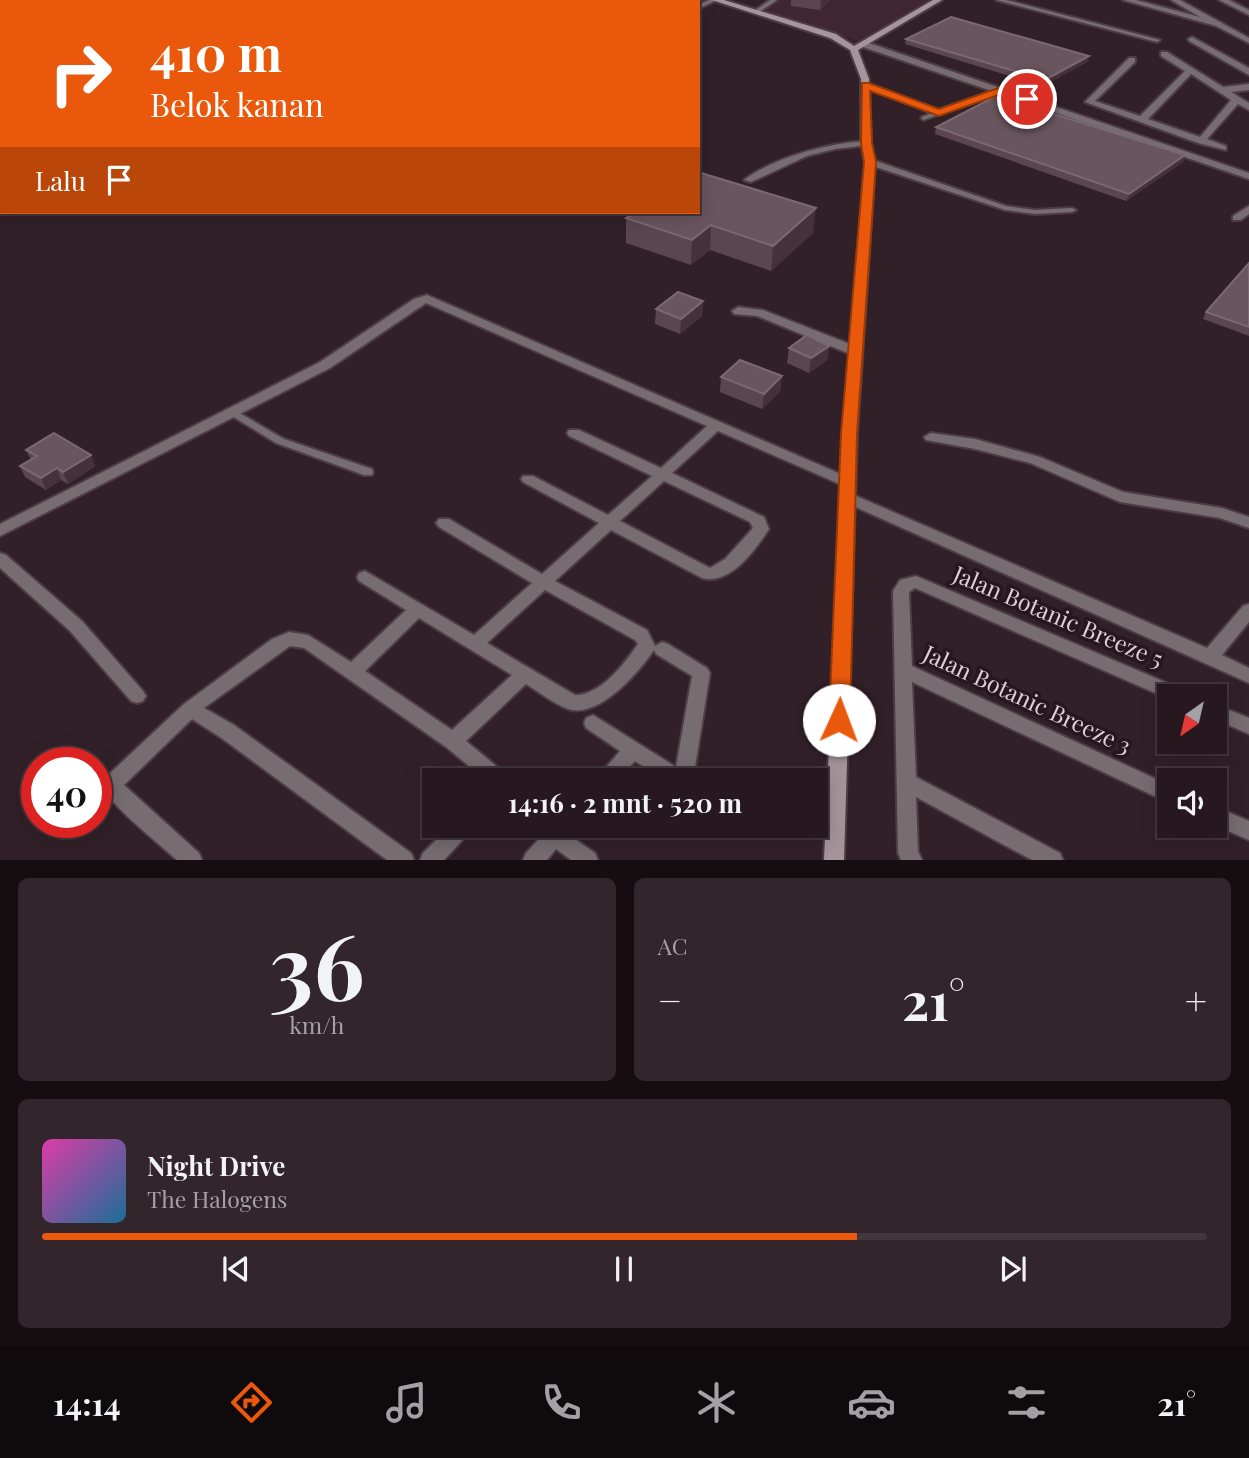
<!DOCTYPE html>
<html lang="id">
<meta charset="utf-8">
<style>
body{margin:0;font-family:"Playfair Display",serif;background:#32252b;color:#f1f3f6;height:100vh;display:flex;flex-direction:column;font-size:26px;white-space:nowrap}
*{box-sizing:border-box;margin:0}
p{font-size:23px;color:#a4a0a4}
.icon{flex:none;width:38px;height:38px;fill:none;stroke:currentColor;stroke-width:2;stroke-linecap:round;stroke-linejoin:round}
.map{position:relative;height:860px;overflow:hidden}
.drawer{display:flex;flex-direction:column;gap:18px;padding:18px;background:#150d10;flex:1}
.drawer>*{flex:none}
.top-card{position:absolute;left:0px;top:0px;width:700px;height:214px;box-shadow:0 4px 18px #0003,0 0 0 2px #42373c;background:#ea580c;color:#fff;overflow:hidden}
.needle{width:46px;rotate:214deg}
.controls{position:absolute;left:1157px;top:684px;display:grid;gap:14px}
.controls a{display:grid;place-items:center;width:70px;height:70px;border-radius:0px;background:#26181e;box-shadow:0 4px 18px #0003,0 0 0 2px #42373c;font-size:35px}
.speed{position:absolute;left:21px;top:747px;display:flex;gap:14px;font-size:35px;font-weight:700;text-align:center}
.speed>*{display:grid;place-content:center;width:91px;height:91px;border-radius:50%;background:#26181e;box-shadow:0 4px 18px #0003,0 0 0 2px #42373c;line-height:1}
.speed .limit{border:10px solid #d22;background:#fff;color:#111}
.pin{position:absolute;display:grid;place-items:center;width:60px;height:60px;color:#fff;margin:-30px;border:4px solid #fff;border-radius:50%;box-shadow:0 2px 7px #0007}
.me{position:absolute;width:77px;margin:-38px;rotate:2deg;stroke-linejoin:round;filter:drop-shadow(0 0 5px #0008)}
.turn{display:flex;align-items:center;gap:24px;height:147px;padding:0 35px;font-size:32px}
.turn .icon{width:91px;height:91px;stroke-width:2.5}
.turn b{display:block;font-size:49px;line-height:60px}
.then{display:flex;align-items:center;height:66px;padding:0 35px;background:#0003;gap:14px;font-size:26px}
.big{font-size:52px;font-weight:700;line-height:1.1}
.drawer .widget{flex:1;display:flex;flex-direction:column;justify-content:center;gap:10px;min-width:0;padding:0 24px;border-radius:10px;background:#32252b}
.drawer .dial{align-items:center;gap:0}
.dial b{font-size:91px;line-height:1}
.song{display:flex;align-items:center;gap:21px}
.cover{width:84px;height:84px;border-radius:10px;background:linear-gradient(135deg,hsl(320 70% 55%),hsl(200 70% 35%))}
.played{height:7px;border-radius:4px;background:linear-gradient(90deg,#ea580c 70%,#42373c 70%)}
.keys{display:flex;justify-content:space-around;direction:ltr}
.heat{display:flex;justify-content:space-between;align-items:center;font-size:38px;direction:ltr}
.drawer .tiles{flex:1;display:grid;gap:18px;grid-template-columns:1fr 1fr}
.widget:last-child{grid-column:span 2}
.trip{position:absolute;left:422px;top:768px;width:406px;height:70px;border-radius:0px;background:#26181e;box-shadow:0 4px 18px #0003,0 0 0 2px #42373c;font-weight:700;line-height:70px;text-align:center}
.tab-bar{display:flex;height:112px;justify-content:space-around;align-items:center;background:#0f0a0c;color:#a4a0a4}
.tab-bar .icon{width:49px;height:49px}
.tab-bar .active{color:#ea580c}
.tab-bar b{font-size:32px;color:#f1f3f6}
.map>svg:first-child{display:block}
</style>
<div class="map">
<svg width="1249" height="860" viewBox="0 0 1249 860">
<rect width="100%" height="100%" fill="#322028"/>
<polygon fill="#3f2631" points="771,0 929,0 861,42 760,9"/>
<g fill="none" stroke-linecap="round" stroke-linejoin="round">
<g stroke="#4d3c44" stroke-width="4">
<g id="lane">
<polygon points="359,0 366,0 364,2 356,2"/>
<rect x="378" y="0" width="6" height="2"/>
<polygon points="450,0 457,0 455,2 448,2"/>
<polygon points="709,0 717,0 698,9 698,5"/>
<polygon points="770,0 777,0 758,13 754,13 754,11"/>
<polygon points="996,0 1006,0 1160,40 1157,42"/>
<polygon points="865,83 938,110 999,89 1004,90 924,120 921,118 922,117 932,113 863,86 862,85"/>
<path d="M866 141 870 143 869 145 835 149 807 156 751 182 744 180C775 157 828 143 866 141Z"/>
<polygon points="867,160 873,160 1006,206 1035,210 1072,208 1076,210 1072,212 1035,214 1005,210 867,164"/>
<polygon points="231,408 284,439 372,469 373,472 372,475 364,475 276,443 227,413 226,411"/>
</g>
</g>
<g stroke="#4d3c44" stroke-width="4">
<g id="street">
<polygon points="310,0 321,0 308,2"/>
<polygon points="332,0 343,0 329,2"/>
<polygon points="1123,0 1136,0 1200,17 1171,0 1180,0 1249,38 1249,43 1216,26"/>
<polygon points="1219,0 1229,0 1249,10 1249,15"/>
<polygon points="1192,37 1249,68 1249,75 1189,41 1188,39"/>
<polygon points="863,43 869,43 1249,173 1249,179 863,47"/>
<path d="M1161 52H1167L1223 87 1249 84V90L1231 92 1249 103V110L1238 104 1207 139 1226 146V150L1198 143 1085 102 1129 58H1135V62L1095 101 1140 116 1185 71 1161 56ZM1191 74 1231 100 1200 137 1148 119Z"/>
<rect x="0" y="146" width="2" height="6"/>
<polygon points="1249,206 1249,214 1241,220 1233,220 1233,216"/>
<path d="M427 295 852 479 854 482 852 485H842L718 431 672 473 764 517 769 529C756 549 730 586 702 578L611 530 555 581 647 630 655 646 662 642 668 644 707 668 710 673 693 780H665L635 761 617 780H595L620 751 586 728 584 723 586 718 593 715 676 767 692 676 656 654 654 650C639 672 599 719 568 709 554 704 539 692 526 684L466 741 506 774 509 780H486L446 747 304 648 290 646 204 708 234 725 411 853 414 860H387L220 737 192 719 124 785 199 853 202 860H177C163 847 106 802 104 787 104 782 105 780 107 776L184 704 272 639 289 632 308 635 351 662 406 610 359 581 357 577 359 573 365 571 474 635 532 583 439 527 436 523 439 519H449L542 574 599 523 523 482 521 479 523 476H533L608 515 652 476 569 436 567 433 569 430H579L661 468 707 426 426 303 330 368 0 536V524L320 362 414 299ZM664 481 750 522 753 528 725 559 710 568 620 521ZM545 590 635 640 638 644C624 664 601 695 575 695L487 643ZM419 618 512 675 452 730 365 671Z"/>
<polygon points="738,307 763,310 860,348 861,351 860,354 850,354 757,316 734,314 732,311"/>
<polygon points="931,433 975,439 1040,457 1123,492 1222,508 1249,517 1249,528 1220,518 1120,502 1030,463 975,449 926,440 924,437"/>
<polygon points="847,492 1207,648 1243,606 1249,604 1249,622 1222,655 1249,668 1249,683 842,501 839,497 842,493"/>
<polygon points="0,553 6,555 82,621 143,691 146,696 143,701 137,703 131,701 70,631 0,568"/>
<polygon points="916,576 1186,691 1189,696 1169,696 1169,699 915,588 909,592 912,666 1169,785 1169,803 912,682 916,777 1060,853 1063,860 1032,860 916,797 918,851 922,860 901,860 898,853 893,591 900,580"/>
<polygon points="1214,704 1249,718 1249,734 1214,719"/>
<polygon points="1214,806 1249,821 1249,840 1214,825"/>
<polygon points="450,826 473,826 470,832 444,860 420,860 423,853"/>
<polygon points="551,826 574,826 569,835 595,853 598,860 571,860 556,849 547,860 523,860 526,853"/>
</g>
</g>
<g stroke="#4d3c44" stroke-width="4">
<polygon id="secondary" points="712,0 724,0 836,34 854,46 933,0 942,0 858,50 869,79 871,143 875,162 857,434 844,860 824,860 843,434 865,162 861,143 861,79 850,50 830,38"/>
</g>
<use href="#lane" fill="#776d71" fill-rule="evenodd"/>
<use href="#street" fill="#776d71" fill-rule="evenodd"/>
<use href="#secondary" fill="#a5959b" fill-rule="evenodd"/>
</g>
<g fill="#5b464f">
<polygon points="791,0 830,0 820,10 791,6"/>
<polygon points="906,39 1089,56 1087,62 1043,86 905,44"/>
<polygon points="936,127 1185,155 1183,162 1126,201 935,134"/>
<polygon points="626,218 813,233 771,271 710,250 691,265 626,243"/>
<polygon points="1249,263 1249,336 1203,319 1206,312"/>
<polygon points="703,301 702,316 680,334 655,324 656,309"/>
<polygon points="829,346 827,360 809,373 787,363 789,348"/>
<polygon points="782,376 780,391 762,409 720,392 721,377"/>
<polygon points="26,450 91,455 95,466 68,484 61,480 46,490 25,477 20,466 31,460"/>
</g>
<g fill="#453139">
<polygon points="821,0 830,0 820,10"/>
<polygon points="1089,56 1087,62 1043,86 1045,80"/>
<polygon points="1185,155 1183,162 1126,201 1129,194"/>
<polygon points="816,208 813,233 771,271 773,246"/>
<polygon points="711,225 710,250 691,265 692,240"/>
<polygon points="703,301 702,316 680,334 681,319"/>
<polygon points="829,346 827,360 809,373 811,358"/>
<polygon points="782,376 780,391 762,409 764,394"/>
<polygon points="91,455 95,466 68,484 63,472"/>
<polygon points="57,468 61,480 46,490 41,478"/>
</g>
<g fill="#69555d" stroke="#7b6870" stroke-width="2">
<polygon points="951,17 1089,56 1045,80 906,39"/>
<polygon points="996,96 1185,155 1129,194 936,127"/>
<polygon points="698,172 816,208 773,246 711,225 692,240 626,218 637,212 698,212"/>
<polygon points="1249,263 1249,327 1206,312"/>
<polygon points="678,292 703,301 681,319 656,309"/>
<polygon points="807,335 829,346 811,358 789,348"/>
<polygon points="740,360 782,376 764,394 721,377"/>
<polygon points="54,433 91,455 63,472 57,468 41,478 20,466 37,456 26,450"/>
</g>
<polygon fill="#ea580c" stroke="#983908" stroke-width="2" points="862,83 869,83 939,109 1001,87 1032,99 1027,102 1001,94 939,116 870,91 872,143 876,162 857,434 850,720 847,726 839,729 832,726 829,720 841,434 864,162 861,143"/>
<g text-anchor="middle" stroke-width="7" stroke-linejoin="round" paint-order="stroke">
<g font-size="23" fill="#ddcfd4" stroke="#28161e">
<text transform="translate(1058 617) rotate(23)" y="8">Jalan Botanic Breeze 5</text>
<text transform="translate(1027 700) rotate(25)" y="8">Jalan Botanic Breeze 3</text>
</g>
</g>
</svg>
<div class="controls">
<a><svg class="needle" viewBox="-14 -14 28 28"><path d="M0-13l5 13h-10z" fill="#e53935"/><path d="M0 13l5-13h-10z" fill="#a4a0a4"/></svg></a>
<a><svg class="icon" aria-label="sound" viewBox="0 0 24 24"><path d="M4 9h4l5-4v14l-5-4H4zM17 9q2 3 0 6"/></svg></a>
</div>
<div class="speed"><div class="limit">40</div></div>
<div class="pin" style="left:1027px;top:99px;background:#d93025"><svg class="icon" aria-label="arrive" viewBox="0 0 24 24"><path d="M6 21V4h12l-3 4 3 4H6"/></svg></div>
<svg class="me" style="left:839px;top:720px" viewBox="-20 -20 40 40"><circle r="19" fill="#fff"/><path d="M0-13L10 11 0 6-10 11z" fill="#ea580c"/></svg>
<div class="trip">14:16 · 2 mnt · 520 m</div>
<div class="top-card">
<div class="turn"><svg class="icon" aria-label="right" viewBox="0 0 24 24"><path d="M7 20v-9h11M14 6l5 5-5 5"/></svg><div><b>410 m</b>Belok kanan</div></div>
<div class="then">Lalu<svg class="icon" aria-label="arrive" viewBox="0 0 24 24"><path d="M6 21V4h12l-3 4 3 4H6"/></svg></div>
</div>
</div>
<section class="drawer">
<div class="tiles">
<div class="widget dial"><b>36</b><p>km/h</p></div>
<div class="widget"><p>AC</p>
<div class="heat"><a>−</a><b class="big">21°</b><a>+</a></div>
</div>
<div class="widget">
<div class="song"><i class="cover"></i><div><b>Night Drive</b><p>The Halogens</p></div></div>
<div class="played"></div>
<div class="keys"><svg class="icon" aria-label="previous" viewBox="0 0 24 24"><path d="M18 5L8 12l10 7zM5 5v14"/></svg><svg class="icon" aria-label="pause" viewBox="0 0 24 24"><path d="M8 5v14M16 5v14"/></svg><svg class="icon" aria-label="next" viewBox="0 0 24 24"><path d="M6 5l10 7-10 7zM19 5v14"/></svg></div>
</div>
</div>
</section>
<nav class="tab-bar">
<b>14:14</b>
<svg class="icon active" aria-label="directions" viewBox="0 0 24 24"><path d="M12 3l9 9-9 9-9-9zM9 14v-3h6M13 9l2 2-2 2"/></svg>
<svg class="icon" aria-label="music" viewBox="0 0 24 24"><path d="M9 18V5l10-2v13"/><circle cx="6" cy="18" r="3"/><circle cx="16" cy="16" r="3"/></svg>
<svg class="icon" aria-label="phone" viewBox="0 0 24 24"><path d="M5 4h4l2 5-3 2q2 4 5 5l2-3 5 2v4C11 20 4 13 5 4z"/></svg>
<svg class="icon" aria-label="climate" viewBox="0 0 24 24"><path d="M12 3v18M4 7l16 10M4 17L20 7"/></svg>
<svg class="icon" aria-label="car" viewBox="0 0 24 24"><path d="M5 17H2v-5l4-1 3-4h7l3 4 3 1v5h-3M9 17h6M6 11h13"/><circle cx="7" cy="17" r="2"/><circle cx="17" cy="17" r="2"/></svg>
<svg class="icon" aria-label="filters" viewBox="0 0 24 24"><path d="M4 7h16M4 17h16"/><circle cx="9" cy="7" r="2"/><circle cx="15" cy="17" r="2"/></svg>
<b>21°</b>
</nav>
